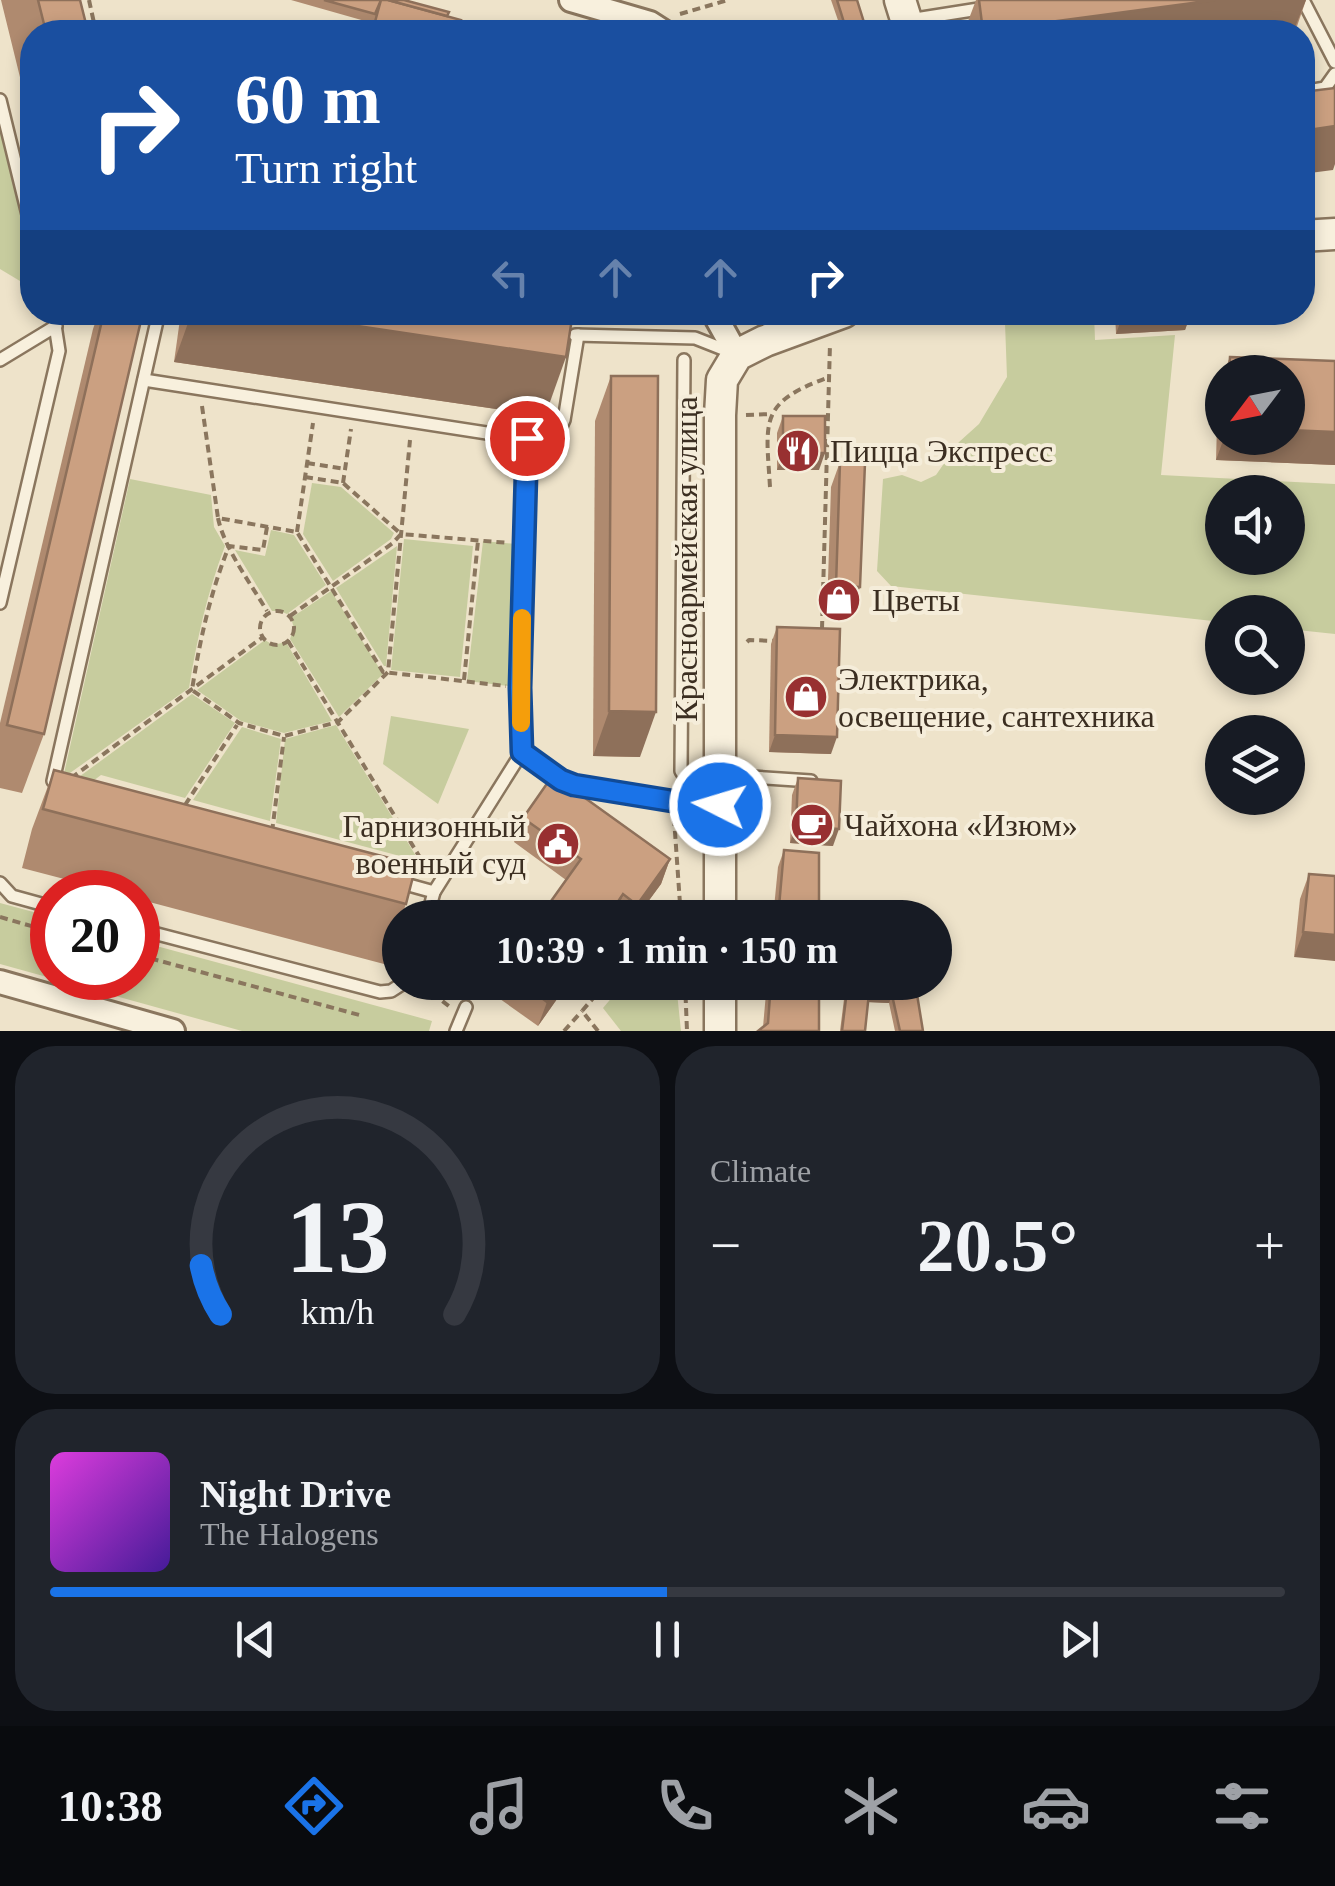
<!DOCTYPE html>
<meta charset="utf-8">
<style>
body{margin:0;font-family:"Times New Roman",serif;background:#20242c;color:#f1f3f6;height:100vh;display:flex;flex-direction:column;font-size:38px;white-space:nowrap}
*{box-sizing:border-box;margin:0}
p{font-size:32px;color:#9ea1a6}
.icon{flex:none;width:55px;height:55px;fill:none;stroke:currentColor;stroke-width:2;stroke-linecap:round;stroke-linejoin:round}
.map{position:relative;height:1031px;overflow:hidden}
.side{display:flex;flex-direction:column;gap:15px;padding:15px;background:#0d0f14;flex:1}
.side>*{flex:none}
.hud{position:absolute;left:20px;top:20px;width:1295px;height:305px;border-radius:40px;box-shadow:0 5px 15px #0003;background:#1a4fa0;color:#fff;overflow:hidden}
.needle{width:65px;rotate:238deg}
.fabs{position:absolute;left:1205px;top:355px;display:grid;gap:20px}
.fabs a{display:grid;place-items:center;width:100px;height:100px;border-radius:50%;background:#171b24;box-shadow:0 5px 15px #0003;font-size:50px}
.speed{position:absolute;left:30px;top:870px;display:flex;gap:20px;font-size:50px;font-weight:700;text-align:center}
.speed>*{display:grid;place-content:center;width:130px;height:130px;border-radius:50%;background:#171b24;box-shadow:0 5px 15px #0003;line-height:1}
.speed .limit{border:15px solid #d22;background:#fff;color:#111}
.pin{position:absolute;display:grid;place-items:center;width:85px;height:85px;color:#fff;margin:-42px;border:5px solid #fff;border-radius:50%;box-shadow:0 2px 10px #0007}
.me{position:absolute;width:110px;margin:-55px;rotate:275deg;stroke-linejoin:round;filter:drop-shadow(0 0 8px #0008)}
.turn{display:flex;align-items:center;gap:35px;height:210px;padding:0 50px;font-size:45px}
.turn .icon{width:130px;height:130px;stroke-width:2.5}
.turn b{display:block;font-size:70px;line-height:85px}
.lanes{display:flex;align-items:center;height:95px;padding:0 50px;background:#0003;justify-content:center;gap:50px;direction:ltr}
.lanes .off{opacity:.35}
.big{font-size:75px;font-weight:700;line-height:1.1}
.side .widget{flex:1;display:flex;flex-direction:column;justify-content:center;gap:15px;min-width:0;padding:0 35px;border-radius:40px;background:#20242c}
.side .dial{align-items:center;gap:0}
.dial svg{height:260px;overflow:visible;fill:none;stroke:#363941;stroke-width:7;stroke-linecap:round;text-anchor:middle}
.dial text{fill:#f1f3f6;stroke:none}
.song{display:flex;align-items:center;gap:30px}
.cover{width:120px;height:120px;border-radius:15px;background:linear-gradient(135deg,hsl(300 70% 55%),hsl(260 70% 35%))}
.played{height:10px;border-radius:5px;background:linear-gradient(90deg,#1a73e8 50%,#363941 50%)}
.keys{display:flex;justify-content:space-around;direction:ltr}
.heat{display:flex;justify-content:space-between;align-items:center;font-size:55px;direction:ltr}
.side .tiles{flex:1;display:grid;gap:15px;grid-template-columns:1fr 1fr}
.widget:last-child{grid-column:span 2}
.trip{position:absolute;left:382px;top:900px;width:570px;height:100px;border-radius:50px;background:#171b24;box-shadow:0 5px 15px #0003;font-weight:700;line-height:100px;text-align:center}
.tabs{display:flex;height:160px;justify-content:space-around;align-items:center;background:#090b0e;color:#9ea1a6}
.tabs .icon{width:70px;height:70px}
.tabs .on{color:#1a73e8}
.tabs b{font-size:45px;color:#f1f3f6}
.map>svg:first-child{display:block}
</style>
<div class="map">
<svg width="1335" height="1031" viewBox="0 0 1335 1031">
<rect width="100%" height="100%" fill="#eee3ca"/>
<g fill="#c7cc9e" fill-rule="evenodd">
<polygon points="0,125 32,258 32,286 30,287 0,269"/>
<path d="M1007 313H1094L1095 340 1175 335 1161 475 1335 484V634L1288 629V612H1222V622L891 586 877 571 883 479 902 475 921 482 936 475 959 442 979 424 1007 377 1005 323ZM1222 492H1288V558H1222Z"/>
<path d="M130 479 211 495 214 527 225 546C207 593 197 639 189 688L63 778Z"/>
<polygon points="312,483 341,487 394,533 391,539 333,581 303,534"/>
<polygon points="271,530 294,535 326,585 287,614 280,611 272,611 235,550 265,556"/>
<polygon points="404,539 473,546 460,677 391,670"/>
<polygon points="483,541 516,544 516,687 467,681"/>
<polygon points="397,546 386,666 384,666 336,588"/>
<polygon points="331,591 383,674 339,717 290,639 294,628 291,618"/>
<polygon points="265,640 273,645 286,642 332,721 284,733 241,721 197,690"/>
<polygon points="192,694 235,723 185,798 101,775 85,787 68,785"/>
<polygon points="391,716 469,729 438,804 383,764"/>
<polygon points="336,725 416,856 415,860 276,823 285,739"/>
<polygon points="242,727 281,739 270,821 193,800"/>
<polygon points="0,903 52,917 52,978 138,978 138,941 432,1021 429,1031 242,1031 0,964"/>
<polygon points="625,982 676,983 681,1031 621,1031 603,1008"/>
</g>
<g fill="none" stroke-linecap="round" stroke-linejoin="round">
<g stroke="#8a765e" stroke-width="16">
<g id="service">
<polyline points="1303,0 1335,62"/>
<polyline points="909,20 985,8"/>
<polyline points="1302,92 1325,88 1335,74"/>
<polyline points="0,100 32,231"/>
<polyline points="575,335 695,338 733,353"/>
<polyline points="0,360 56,326"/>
<polyline points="684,360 681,771 702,804"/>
<polyline points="144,380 545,442 558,433 564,420 578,335"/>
<polyline points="0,603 59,351 53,312"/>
<polyline points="522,752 561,780 574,785 672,801 706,804"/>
<polyline points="721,775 811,781"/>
<polyline points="53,781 159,312"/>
<polyline points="398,882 434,892"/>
<polyline points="0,883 12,896 52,907"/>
<polyline points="427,918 434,892 522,752 521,688 527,438"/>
<polyline points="138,929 380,992 391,991 405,982"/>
<polyline points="456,1031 466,1007"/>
</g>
</g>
<g stroke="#8a765e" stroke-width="28">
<g id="minor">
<polyline points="571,0 650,23 664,32"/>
<polyline points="716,312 717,319 737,355"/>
<polyline points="0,982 173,1031"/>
</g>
</g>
<g stroke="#8a765e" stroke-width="35">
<g id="tertiary">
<polyline points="900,0 910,32"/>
<polyline points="1302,236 1335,234"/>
<polyline points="720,918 720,415 722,380 737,355 765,341 844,312"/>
<polyline points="720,1031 720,982"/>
</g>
</g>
<g stroke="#8a765e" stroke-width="4" stroke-dasharray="8 5" stroke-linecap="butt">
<polyline points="89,0 96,32"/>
<polyline points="680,14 728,0"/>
<polyline points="202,406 218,518 297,532 383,672 506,686"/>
<polyline points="746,415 771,414"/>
<polyline points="307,463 345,469"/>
<polyline points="305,477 343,483 401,534"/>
<polyline points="343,483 351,429"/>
<path d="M770 487C766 421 758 402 830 377"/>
<path d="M218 518C224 548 251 584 267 611"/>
<path d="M267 527 263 550 229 546C210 594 200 639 192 690L239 723 284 736 338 722 388 672 410 440"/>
<polyline points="297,532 313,423"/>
<circle cx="277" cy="628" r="17"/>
<polyline points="290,616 393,543 401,534 509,543"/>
<polyline points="822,629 830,344"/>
<polyline points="288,641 427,869"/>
<polyline points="747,642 749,640 777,641"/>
<polyline points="464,680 478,541"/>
<polyline points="71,778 263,637"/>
<polyline points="185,805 237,725"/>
<polyline points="674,818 681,918"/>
<polyline points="272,832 284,737"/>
<polyline points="0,917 52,932"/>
<polyline points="138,955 363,1016"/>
<polyline points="685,982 687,1031"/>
<polyline points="422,985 450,1007"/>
<polyline points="564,1031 582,1011"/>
<polyline points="598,1031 582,1011 607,982"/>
</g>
<use href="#service" stroke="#f8f0dd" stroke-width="11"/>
<use href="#minor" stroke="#f8f0dd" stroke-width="22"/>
<use href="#tertiary" stroke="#f8f0dd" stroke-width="30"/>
</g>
<g fill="#af8a6f">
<polygon points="1,0 80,0 88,32 32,32 32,126"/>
<polygon points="291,0 404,0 447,16 457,32 370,32 372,23"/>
<polygon points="831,0 857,0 867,32 842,32"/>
<polygon points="976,0 1306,0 1295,32 964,32"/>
<polygon points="99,312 143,312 44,734 22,793 0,788 0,723 93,329"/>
<polygon points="181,312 573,312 545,416 174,362"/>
<polygon points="1115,312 1191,312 1185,330 1116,334"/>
<polygon points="1230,357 1335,361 1335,465 1216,460 1218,389 1222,377 1222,438 1288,438 1288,372 1224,372"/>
<polygon points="611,376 640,757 593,756 595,421"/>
<polygon points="783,416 819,470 777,470 777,433"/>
<polygon points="840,462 860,587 851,612 827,611 831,487"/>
<polygon points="777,627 831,754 769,752 771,644"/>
<polygon points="54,770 406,904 384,964 138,899 138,892 114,892 22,868 32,829"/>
<polygon points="798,778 833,846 790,843 792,795"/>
<polygon points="523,818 670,859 661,884 636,918 539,918 566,880 514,842"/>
<polygon points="784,850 819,918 773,918 778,867"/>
<polygon points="1309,874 1335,876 1294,957 1300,899"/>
<polygon points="497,982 569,982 538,1026 493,994"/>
<polygon points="767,982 819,982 763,1027"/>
<polygon points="915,982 923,1031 895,1031 889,1003 868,1002 865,1031 840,1031 846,983"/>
</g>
<g fill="#8e705a">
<polygon points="1215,0 1306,0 1293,32 982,32 983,31"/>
<polygon points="1335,126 1335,164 1333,170 1302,174 1302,131"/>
<polygon points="192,312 264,312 566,357 545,416 174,362"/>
<polygon points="598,312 641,312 636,325 593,325"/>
<polygon points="1191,313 1185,330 1116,334 1122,317"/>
<polygon points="1288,430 1335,432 1335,465 1216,460 1224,438 1288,438"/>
<polygon points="783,453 825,453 819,470 777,470"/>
<polygon points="836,586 860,587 851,612 827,611"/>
<polygon points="609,711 656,712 640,757 593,756"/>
<polygon points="775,735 837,737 831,754 769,752"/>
<polygon points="796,826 839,829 833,846 790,843"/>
<polygon points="670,859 661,884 636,918 632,918 637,905"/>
<polygon points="623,894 615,918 607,918"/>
<polygon points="1303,932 1335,935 1335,961 1294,957"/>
<polygon points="560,982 569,982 538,1026 547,1002"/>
<polygon points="869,993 892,995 889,1003 866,1002"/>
</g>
<g fill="#cba081" stroke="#8e705a" stroke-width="2.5">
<polygon points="38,0 80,0 88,32 46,32"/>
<polygon points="324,0 381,0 375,14"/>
<polygon points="381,0 388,0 461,20 457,32 384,32 373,29"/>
<polygon points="388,0 404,0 449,12 447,16"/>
<polygon points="837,0 857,0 867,32 847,32"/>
<polygon points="979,0 1215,0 983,31"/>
<polygon points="1335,88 1335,126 1302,131 1302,92"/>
<polygon points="104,312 143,312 44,734 7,725"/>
<polygon points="264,312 573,312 566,357"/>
<polygon points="1122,312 1191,312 1191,313 1122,317"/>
<polygon points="1230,357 1335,361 1335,432 1288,430 1288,372 1229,372"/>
<polygon points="611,376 658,376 656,712 609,711"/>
<rect x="783" y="416" width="42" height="37"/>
<polygon points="840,462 865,463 860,587 836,586"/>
<polygon points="777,627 840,629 837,737 775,735"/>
<polygon points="54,770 416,865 406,904 43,809"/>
<polygon points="553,775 670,859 637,905 623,894 607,918 539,918 581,859 523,818"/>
<polygon points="798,778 841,781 839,829 796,826"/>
<polygon points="784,850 819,853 819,918 778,918"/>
<polygon points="1309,874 1335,876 1335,935 1303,932"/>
<polygon points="520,982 560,982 547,1002"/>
<polygon points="771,982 819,982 819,1031 758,1031 768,1023"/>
<polygon points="848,982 915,982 923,1031 900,1031 892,995 869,993 865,1031 842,1031"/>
</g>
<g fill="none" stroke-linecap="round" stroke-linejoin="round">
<g stroke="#114b97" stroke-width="25">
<polyline id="route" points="527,438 520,688 522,752 561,780 574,785 672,801 720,805"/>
</g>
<use href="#route" stroke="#1a73e8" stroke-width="18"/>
<polyline stroke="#f59e0b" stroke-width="18" points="521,723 522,618"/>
</g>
<defs>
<g id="restaurant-disc" transform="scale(2.25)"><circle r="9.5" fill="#983031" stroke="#f5edda"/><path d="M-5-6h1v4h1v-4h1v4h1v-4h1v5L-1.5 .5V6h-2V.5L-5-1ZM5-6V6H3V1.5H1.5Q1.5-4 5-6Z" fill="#fff"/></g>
<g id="shop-disc" transform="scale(2.25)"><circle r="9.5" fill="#983031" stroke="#f5edda"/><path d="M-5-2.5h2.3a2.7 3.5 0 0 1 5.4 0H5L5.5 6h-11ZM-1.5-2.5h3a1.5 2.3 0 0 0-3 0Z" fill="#fff"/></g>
<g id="cafe-disc" transform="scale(2.25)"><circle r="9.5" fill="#983031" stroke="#f5edda"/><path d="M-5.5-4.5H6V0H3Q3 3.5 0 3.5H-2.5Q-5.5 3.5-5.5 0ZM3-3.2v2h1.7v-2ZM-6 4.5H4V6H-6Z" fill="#fff"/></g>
<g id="civic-disc" transform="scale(2.25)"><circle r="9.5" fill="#983031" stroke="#f5edda"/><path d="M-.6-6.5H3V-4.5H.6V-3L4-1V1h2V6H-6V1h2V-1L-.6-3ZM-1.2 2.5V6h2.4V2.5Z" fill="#fff"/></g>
</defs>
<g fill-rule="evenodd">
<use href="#restaurant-disc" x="798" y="451"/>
<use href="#shop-disc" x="839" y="600"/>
<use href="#shop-disc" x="806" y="697"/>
<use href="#cafe-disc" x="812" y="825"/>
<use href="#civic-disc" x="558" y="844"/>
</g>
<g text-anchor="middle" stroke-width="8" stroke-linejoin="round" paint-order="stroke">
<g font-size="32" fill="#3b2e21" stroke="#f5edda" text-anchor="start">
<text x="830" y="462">Пицца Экспресс</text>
<text x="872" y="611">Цветы</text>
<text x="838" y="690">Электрика,<tspan x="838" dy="37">освещение, сантехника</tspan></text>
<text x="844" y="836">Чайхона «Изюм»</text>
<text x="526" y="837" text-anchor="end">Гарнизонный<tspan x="526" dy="37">военный суд</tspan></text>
</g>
<g font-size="32" fill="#3b2e21" stroke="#f5edda">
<text transform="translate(686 559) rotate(-90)" y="11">Красноармейская улица</text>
</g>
</g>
</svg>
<div class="fabs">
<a><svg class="needle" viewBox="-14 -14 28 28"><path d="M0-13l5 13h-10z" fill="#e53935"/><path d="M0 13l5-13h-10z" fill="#9ea1a6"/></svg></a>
<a><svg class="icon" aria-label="sound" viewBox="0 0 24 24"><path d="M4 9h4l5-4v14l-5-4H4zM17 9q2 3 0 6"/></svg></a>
<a><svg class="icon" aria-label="search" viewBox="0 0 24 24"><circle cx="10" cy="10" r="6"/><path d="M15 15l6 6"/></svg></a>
<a><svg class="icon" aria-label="layers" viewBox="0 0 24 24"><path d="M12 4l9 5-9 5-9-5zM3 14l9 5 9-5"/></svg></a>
</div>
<div class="speed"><div class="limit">20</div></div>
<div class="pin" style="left:527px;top:438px;background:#d93025"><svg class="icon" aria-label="arrive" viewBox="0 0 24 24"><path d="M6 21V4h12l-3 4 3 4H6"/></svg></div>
<svg class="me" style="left:720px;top:805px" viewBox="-20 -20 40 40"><circle r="17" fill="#1a73e8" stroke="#fff" stroke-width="3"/><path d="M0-11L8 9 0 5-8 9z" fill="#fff"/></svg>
<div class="trip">10:39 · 1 min · 150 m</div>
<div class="hud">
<div class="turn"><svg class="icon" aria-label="right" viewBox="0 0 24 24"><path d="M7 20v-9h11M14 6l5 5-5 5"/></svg><div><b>60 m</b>Turn right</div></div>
<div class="lanes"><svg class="icon off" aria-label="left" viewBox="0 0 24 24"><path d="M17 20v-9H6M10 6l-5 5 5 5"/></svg><svg class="icon off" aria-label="ahead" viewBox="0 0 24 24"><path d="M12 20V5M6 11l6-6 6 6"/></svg><svg class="icon off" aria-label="ahead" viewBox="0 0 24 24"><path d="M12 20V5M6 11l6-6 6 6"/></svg><svg class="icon" aria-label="right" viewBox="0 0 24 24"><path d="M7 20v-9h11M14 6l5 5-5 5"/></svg></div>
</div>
</div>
<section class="side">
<div class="tiles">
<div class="widget dial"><svg viewBox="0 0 100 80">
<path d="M14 69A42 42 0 1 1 86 69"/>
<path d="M14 69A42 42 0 0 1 8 54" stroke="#1a73e8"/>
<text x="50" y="56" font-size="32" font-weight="700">13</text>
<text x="50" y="72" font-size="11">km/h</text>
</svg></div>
<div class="widget"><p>Climate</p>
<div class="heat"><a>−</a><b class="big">20.5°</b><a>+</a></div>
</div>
<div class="widget">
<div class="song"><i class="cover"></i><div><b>Night Drive</b><p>The Halogens</p></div></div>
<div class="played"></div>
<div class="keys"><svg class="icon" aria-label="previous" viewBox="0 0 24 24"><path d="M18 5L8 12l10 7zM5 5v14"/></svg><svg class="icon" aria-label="pause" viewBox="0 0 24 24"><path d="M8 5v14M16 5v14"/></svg><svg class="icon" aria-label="next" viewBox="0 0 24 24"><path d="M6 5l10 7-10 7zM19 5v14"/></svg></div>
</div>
</div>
</section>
<nav class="tabs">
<b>10:38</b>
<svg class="icon on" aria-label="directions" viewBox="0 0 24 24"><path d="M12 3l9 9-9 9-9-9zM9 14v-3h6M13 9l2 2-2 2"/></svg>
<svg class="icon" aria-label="music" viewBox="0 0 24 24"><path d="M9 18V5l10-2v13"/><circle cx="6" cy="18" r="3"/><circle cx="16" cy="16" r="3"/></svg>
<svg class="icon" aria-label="phone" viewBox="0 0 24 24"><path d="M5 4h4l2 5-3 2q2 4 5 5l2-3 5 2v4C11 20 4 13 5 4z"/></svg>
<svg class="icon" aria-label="climate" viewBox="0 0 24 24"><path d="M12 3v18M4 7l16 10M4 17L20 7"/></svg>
<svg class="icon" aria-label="car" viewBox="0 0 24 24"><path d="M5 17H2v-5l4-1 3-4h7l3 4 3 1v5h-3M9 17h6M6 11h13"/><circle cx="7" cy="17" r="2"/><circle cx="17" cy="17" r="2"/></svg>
<svg class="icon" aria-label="filters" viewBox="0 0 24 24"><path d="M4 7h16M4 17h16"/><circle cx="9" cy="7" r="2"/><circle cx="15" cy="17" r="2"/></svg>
</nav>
